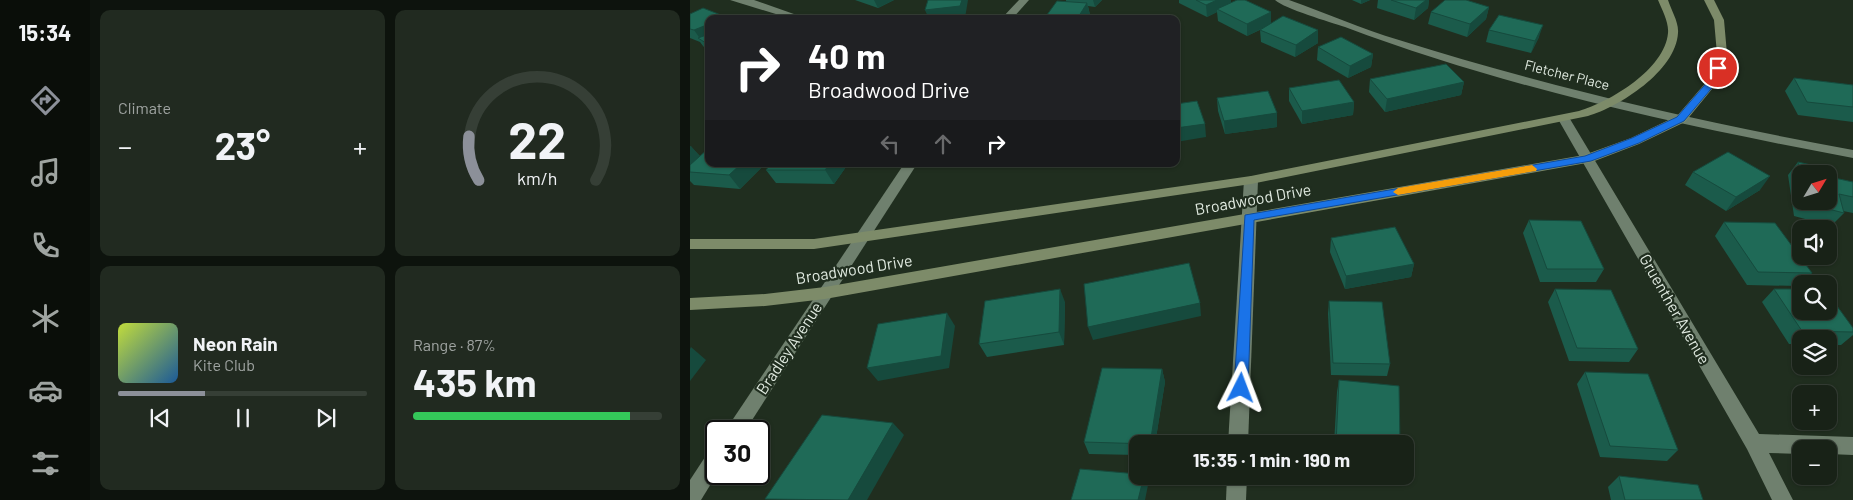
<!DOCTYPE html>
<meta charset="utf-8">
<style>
body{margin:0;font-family:Barlow,sans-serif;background:#212a20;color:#f1f3f6;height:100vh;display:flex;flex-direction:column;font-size:19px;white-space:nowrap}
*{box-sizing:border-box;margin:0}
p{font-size:16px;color:#9fa4a1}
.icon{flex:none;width:28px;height:28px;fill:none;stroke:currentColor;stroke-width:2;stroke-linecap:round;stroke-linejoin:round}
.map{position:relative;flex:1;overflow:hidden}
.drawer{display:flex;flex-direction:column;gap:10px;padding:10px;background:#0d130d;width:600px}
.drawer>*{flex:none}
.top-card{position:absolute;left:15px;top:15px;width:475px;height:152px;border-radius:10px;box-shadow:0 1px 4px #0004,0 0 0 1px #363f36;background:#202124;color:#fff;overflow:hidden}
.needle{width:32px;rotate:52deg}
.tools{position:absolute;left:1102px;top:165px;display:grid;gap:10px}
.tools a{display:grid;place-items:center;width:45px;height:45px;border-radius:10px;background:#182217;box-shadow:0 1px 4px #0004,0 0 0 1px #363f36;font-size:25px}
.speed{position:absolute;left:15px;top:420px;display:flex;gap:10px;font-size:25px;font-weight:700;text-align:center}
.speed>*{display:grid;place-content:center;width:65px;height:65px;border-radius:50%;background:#182217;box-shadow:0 1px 4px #0004,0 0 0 1px #363f36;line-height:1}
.speed .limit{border:2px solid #111;border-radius:8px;background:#fff;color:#111}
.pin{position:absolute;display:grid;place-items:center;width:42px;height:42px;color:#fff;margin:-21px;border:2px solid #fff;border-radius:50%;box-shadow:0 1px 5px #0007}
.me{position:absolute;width:55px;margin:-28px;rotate:3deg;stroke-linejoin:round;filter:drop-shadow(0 0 4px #0008)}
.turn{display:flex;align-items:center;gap:18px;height:105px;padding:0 20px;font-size:22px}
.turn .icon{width:65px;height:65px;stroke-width:2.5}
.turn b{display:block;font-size:35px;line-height:42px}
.lanes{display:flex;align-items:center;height:48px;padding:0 20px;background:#0003;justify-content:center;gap:25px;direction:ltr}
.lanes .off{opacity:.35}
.big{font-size:38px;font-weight:700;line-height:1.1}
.drawer .tile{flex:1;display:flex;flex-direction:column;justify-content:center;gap:8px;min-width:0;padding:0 18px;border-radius:10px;background:#212a20}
.drawer .dial{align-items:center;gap:0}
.dial svg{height:130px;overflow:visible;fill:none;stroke:#363f36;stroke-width:7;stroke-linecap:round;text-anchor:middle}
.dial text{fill:#f1f3f6;stroke:none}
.song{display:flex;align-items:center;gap:15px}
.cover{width:60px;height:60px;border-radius:8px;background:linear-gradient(135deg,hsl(70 70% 55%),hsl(210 70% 35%))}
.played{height:5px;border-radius:2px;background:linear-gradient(90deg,#8c9099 35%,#363f36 35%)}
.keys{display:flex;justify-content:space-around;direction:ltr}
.heat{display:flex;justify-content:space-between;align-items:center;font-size:28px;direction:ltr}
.charge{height:8px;border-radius:4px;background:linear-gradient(90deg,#34c759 87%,#363f36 0)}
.drawer .tiles{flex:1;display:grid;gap:10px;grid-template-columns:repeat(2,1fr)}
.trip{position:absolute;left:439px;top:435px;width:285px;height:50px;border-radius:10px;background:#182217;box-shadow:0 1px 4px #0004,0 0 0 1px #363f36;font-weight:700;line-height:50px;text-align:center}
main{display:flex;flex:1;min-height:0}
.tabs{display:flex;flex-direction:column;width:90px;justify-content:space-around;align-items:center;background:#0a0e09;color:#9fa4a1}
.tabs .icon{width:35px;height:35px}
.tabs .current{color:#8c9099}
.tabs b{font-size:22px;color:#f1f3f6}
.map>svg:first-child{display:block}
</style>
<main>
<nav class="tabs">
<b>15:34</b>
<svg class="icon current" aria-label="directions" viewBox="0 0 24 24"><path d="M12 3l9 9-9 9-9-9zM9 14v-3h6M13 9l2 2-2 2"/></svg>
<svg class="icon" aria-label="music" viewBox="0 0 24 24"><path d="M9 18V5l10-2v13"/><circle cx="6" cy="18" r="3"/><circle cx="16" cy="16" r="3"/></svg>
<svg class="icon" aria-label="phone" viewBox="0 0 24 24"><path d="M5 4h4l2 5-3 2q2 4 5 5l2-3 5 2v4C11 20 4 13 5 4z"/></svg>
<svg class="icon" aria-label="climate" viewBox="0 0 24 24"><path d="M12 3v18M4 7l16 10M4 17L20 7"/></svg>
<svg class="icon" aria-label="car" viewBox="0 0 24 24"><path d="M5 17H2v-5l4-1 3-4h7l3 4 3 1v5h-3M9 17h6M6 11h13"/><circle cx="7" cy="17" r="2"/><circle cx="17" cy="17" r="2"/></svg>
<svg class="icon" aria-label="filters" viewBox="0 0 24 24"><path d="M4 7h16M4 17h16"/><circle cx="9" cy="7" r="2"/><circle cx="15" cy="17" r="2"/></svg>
</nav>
<section class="drawer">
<div class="tiles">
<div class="tile"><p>Climate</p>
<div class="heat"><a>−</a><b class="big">23°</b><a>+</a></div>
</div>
<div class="tile dial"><svg viewBox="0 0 100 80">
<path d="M14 69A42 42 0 1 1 86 69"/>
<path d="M14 69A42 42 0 0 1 8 42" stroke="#8c9099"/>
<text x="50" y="56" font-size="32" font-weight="700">22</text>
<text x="50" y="72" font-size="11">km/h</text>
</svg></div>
<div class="tile">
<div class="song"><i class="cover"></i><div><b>Neon Rain</b><p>Kite Club</p></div></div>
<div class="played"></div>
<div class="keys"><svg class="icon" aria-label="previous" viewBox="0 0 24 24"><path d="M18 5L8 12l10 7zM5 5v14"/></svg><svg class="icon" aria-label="pause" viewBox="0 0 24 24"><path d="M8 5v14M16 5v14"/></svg><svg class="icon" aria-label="next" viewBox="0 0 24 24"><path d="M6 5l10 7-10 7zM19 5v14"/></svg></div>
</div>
<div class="tile"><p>Range · 87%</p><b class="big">435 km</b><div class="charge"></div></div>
</div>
</section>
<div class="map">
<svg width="1163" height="500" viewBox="0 0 1163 500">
<rect width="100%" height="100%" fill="#202e1f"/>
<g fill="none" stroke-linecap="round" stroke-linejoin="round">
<g fill="#6f806e" fill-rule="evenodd">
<polygon points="40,0 64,0 118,19 102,19"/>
<polygon points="329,0 339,0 322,19 311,19"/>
<path d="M585 0H599C636 13 672 29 709 40 858 87 1010 122 1163 150V158C993 126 817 88 655 27 640 22 595 9 585 0Z"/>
<polygon points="874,115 880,119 1069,434 1163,437 1163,455 1139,454 1139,449 1111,449 1111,454 1079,453 1103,500 1082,500 1057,449 868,119"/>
<polygon points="214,164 227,164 55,431 35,431"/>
<polygon points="561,176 568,180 558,444 538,444 554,180"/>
<polygon points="26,449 27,474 11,500 0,500 0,480 19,451"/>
<polygon points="537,476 557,476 556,500 536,500"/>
</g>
<g fill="#7d8b69" fill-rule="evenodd">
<path d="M968 0H978C981 10 989 22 988 33 986 71 929 107 898 116L561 184 124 249H0V239H124L561 176 889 111C920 102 975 69 978 33 979 22 972 10 968 0Z"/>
<polygon points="1014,0 1024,0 1034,20 1037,54 1027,83 995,122 949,144 902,162 135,299 75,306 0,310 0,298 75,294 135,287 894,155 941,138 987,116 1018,80 1027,54 1024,20"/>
</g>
</g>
<g fill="#1b5b4b" fill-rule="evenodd">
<polygon points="165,0 204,0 188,8"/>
<polygon points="376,0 412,0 405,7 398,6 400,15 398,19 354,19 376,2"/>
<polygon points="489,0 541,0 541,3 581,12 581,24 628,43 605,57 571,42 570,30 572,29 557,36 528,21 527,12 517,17 489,3"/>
<polygon points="662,0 680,0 671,4"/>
<polygon points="688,0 739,0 738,8 724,20 687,8"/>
<polygon points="799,7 796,19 777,37 738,24 741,12"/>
<polygon points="0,14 36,17 37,19 19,19 19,52 17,51 10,42 0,38"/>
<polygon points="799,30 849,37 841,53 796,42"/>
<polygon points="628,47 683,54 681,67 658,78 627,60"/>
<polygon points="1104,78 1163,85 1163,122 1108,115 1095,91"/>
<polygon points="680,79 774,82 771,95 695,112 679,92"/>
<polygon points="599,88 664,102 663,115 612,124 599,101"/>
<polygon points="527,98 587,127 535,134 528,111"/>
<polygon points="0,146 10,156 19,164 75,164 50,189 4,185 0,181"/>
<path d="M1108 162 1140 177 1163 182V213L1153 211 1154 213 1141 226 1104 216 1098 175ZM1111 174 1139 201H1111Z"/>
<polygon points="81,164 158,164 144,184 86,183 76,170"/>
<polygon points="305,164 324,164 323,165"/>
<polygon points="1003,172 1070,190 1036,211 995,185"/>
<polygon points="839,220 914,269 906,282 850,282 833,233"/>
<polygon points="1034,222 1122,273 1109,286 1057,285 1025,236"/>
<polygon points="641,238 724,264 721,277 655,289 640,252"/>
<polygon points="865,289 948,349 939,362 879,361 858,302"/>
<polygon points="1084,289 1163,328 1163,335 1151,345 1139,345 1139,339 1111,339 1111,344 1099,344 1072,302"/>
<polygon points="639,301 700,364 697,376 641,375 638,314"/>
<polygon points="375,302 374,345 297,357 289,344"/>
<polygon points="472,369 475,382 465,444 448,444 448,455 399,454 394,442"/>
<polygon points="895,372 988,450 977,461 910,457 887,384"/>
<polygon points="649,380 710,444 644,444 647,392"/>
<polygon points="689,476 707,476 706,478"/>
<polygon points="929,476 1013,500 921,500 918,487"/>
</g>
<g fill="#164a3d">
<polygon points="184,0 204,0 188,8"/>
<polygon points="272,0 278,0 275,18 239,19 235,10"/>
<polygon points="403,0 412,0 405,7"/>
<polygon points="527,0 541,0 541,6 527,9 527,12 517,17 516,5"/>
<polygon points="671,0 680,0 671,4"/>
<polygon points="736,0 739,0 738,8 724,20 726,8"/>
<polygon points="397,3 400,15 398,19 387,19"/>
<polygon points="799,7 796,19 777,37 780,24"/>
<polygon points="581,12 581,24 557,36 557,24"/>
<polygon points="19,24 19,40 11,40 4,30"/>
<polygon points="853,25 849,37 841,53 845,41"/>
<polygon points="628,30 628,43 605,57 606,45"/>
<polygon points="683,54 681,67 658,78 660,66"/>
<polygon points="774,82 771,95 695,112 697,99"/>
<polygon points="664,102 663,115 612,124 612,111"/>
<polygon points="587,113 587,127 535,134 534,121"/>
<polygon points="515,124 516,137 486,142 486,128"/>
<polygon points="1,146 12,159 0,170 0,147"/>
<polygon points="51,164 75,164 50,189 39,175"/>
<polygon points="140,164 158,164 144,184 135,170"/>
<polygon points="1080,176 1070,190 1036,211 1046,197"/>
<polygon points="724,264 721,277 655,289 656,276"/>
<polygon points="370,289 375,302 374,345 369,332"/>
<polygon points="510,303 511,316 403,340 398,327"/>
<polygon points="257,313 265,326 259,368 188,381 177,368"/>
<polygon points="1,347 16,360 0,381 0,349"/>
<polygon points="472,369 475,382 465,444 460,444"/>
<polygon points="203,423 214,435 177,500 158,500"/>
<polygon points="454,476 455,476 458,485 455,500 448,500"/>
</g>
<g fill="#1f6a57" stroke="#164a3d">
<polygon points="238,0 272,0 270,6 235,10"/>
<polygon points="506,0 527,0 516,5"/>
<polygon points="547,0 555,0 581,12 557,24 527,9"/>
<polygon points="701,0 736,0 726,8"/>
<polygon points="755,0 776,0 799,7 780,24 741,12"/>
<polygon points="367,1 397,3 387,19 354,19"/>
<polygon points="13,8 36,17 30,19 19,19 19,24 4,30 0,29 0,14"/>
<polygon points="809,15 853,25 845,41 799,30"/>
<polygon points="593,16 628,30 606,45 570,30"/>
<polygon points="19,34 19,45 8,38"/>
<polygon points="651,37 683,54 660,66 628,47"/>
<polygon points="756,64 774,82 697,99 680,79"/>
<polygon points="1104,78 1163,85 1163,107 1117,102"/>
<polygon points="649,80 664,102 612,111 599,88"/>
<polygon points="578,91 587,113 534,121 527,98"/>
<polygon points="507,101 515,124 486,128 486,104"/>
<polygon points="19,148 19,164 51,164 39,175 0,172 0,165"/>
<polygon points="1038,152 1080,176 1046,197 1003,172"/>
<polygon points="1108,162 1139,169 1140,177 1163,182 1163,197 1149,194 1154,213 1115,203 1115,201 1139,201 1139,174 1111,174 1111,181"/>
<polygon points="81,164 140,164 135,170 76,170"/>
<polygon points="839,220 891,221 914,269 857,269"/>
<polygon points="1034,222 1085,223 1122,273 1068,272"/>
<polygon points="705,227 724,264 656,276 641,238"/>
<polygon points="499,263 510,303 398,327 394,284"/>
<polygon points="370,289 369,332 289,344 295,301"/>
<polygon points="865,289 921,290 948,349 887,348"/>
<polygon points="1084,289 1111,289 1111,311 1139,311 1139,295 1163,328 1163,332 1112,331"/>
<polygon points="639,301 692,302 700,364 643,363"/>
<polygon points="257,313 251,356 177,368 188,324"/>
<polygon points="412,368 472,369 460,444 394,442"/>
<polygon points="895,372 958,374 988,450 920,446"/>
<polygon points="649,380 709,386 710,444 646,444"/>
<polygon points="132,415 203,423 158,500 75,499"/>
<polygon points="390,469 448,474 448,476 454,476 448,500 381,500"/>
<polygon points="929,476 1008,485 1013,500 935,500"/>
</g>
<polygon fill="#1a73e8" stroke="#114b97" points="1028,65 1032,68 1026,83 994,121 949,143 901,161 564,220 558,388 556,393 551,394 546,393 544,388 555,215 895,156 942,138 987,117 1019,80 1023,68"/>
<polygon fill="#f59e0b" points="842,165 847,169 846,171 708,195 703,192 708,188"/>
<g text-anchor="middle" stroke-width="4.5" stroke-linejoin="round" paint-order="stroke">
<g font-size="14" fill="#e0eae0" stroke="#202e1f">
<text transform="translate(877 75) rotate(14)" y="5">Fletcher Place</text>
</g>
<g font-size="16" fill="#e0eae0" stroke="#202e1f">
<text transform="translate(563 199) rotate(-10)" y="6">Broadwood Drive</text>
<text transform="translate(164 269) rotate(-9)" y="6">Broadwood Drive</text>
<text transform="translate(985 309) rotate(60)" y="6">Gruenther Avenue</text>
<text transform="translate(99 348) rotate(-57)" y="6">Bradley Avenue</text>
</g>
</g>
</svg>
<div class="tools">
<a><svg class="needle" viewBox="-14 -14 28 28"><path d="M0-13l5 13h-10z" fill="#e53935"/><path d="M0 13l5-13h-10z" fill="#9fa4a1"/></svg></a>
<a><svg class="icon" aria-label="sound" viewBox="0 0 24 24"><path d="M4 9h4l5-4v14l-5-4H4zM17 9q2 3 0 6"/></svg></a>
<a><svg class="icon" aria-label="search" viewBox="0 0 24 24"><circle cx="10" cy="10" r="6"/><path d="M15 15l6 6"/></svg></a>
<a><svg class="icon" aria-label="layers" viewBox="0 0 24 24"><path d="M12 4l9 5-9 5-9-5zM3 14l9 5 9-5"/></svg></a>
<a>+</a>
<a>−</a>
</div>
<div class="speed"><div class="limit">30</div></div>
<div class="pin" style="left:1028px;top:68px;background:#d93025"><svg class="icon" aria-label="arrive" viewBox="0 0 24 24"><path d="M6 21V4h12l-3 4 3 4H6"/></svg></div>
<svg class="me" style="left:551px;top:388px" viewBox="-20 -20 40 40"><path d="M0-17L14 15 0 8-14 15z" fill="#1a73e8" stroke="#fff" stroke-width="4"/></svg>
<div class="trip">15:35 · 1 min · 190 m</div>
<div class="top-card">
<div class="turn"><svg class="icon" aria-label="right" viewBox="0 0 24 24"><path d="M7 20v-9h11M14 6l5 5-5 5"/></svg><div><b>40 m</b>Broadwood Drive</div></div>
<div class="lanes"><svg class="icon off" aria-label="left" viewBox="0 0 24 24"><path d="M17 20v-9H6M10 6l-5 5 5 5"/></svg><svg class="icon off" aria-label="ahead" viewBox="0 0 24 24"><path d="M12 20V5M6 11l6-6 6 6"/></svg><svg class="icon" aria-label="right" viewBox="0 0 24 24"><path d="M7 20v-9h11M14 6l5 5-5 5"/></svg></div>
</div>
</div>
</main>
